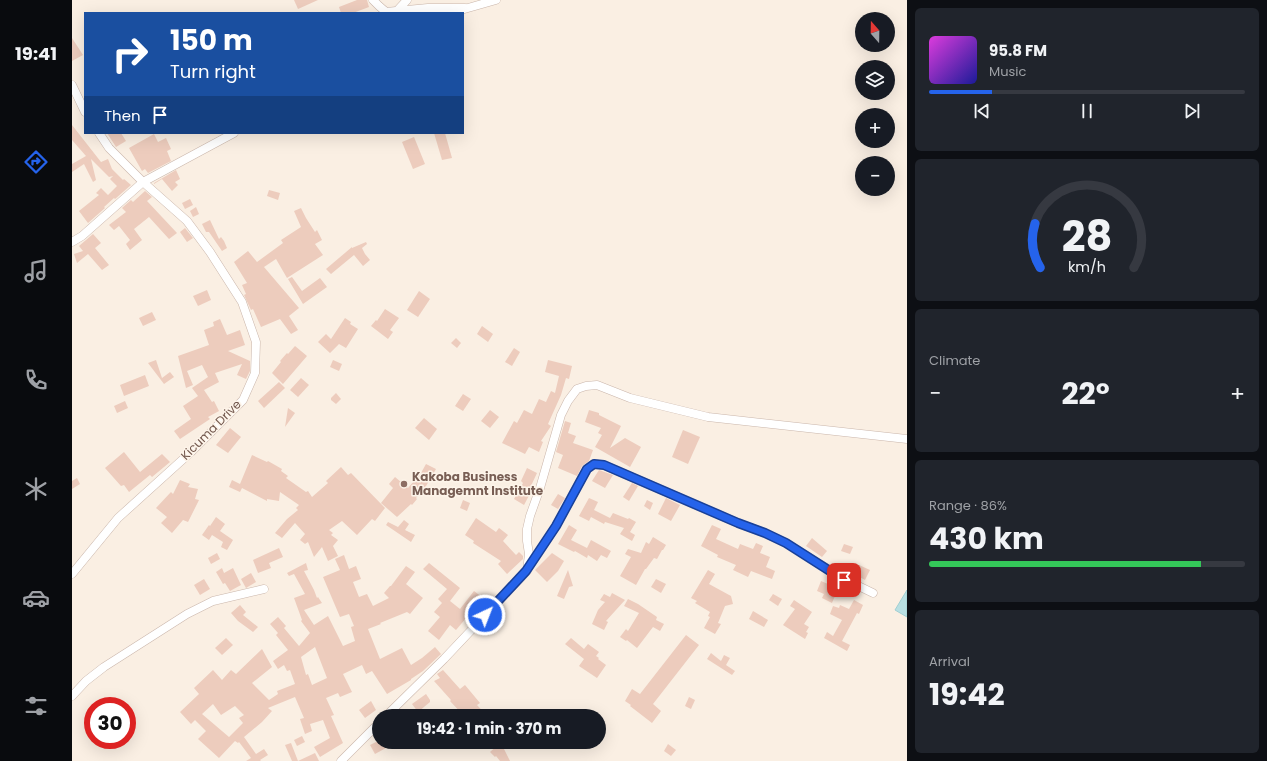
<!DOCTYPE html>
<meta charset="utf-8">
<style>
body{margin:0;font-family:Poppins,sans-serif;background:#20242c;color:#f1f3f6;height:100vh;display:flex;flex-direction:column;font-size:15px;white-space:nowrap}
*{box-sizing:border-box;margin:0}
p{font-size:13px;color:#9ea1a6}
.icon{flex:none;width:22px;height:22px;fill:none;stroke:currentColor;stroke-width:2;stroke-linecap:round;stroke-linejoin:round}
.map{position:relative;flex:1;overflow:hidden}
.details{display:flex;flex-direction:column;gap:8px;padding:8px;background:#0d0f14;width:360px}
.details>*{flex:none}
.top-card{position:absolute;left:12px;top:12px;width:380px;height:122px;border-radius:0px;box-shadow:0 4px 16px #0002;background:#1a4fa0;color:#fff;overflow:hidden}
.needle{width:26px;rotate:340deg}
.controls{position:absolute;left:783px;top:12px;display:grid;gap:8px}
.controls a{display:grid;place-items:center;width:40px;height:40px;border-radius:50%;background:#171b24;box-shadow:0 4px 16px #0002;font-size:20px}
.speed{position:absolute;left:12px;top:697px;display:flex;gap:8px;font-size:20px;font-weight:700;text-align:center}
.speed>*{display:grid;place-content:center;width:52px;height:52px;border-radius:50%;background:#171b24;box-shadow:0 4px 16px #0002;line-height:1}
.speed .limit{border:6px solid #d22;background:#fff;color:#111}
.pin{position:absolute;display:grid;place-items:center;width:34px;height:34px;color:#fff;margin:-17px;border-radius:8px;box-shadow:0 2px 6px #0006}
.me{position:absolute;width:44px;margin:-22px;rotate:43deg;stroke-linejoin:round;filter:drop-shadow(0 0 3px #0008)}
.turn{display:flex;align-items:center;gap:14px;height:84px;padding:0 20px;font-size:18px}
.turn .icon{width:52px;height:52px;stroke-width:2.5}
.turn b{display:block;font-size:28px;line-height:34px}
.then{display:flex;align-items:center;height:38px;padding:0 20px;background:#0003;gap:8px;font-size:15px}
.big{font-size:30px;font-weight:700;line-height:1.1}
.details .tile{flex:1;display:flex;flex-direction:column;justify-content:center;gap:6px;min-width:0;padding:0 14px;border-radius:6px;background:#20242c}
.details .dial{align-items:center;gap:0}
.dial svg{height:104px;overflow:visible;fill:none;stroke:#363941;stroke-width:7;stroke-linecap:round;text-anchor:middle}
.dial text{fill:#f1f3f6;stroke:none}
.song{display:flex;align-items:center;gap:12px}
.cover{width:48px;height:48px;border-radius:6px;background:linear-gradient(135deg,hsl(300 70% 55%),hsl(240 70% 35%))}
.played{height:4px;border-radius:2px;background:linear-gradient(90deg,#2563eb 20%,#363941 20%)}
.keys{display:flex;justify-content:space-around;direction:ltr}
.heat{display:flex;justify-content:space-between;align-items:center;font-size:22px;direction:ltr}
.charge{height:6px;border-radius:3px;background:linear-gradient(90deg,#34c759 86%,#363941 0)}
.trip{position:absolute;left:300px;top:709px;width:234px;height:40px;border-radius:20px;background:#171b24;box-shadow:0 4px 16px #0002;font-weight:700;line-height:40px;text-align:center}
main{display:flex;flex:1;min-height:0}
.tab-bar{display:flex;flex-direction:column;width:72px;justify-content:space-around;align-items:center;background:#090b0e;color:#9ea1a6}
.tab-bar .icon{width:28px;height:28px}
.tab-bar .active{color:#2563eb}
.tab-bar b{font-size:18px;color:#f1f3f6}
.map>svg:first-child{display:block}
</style>
<main>
<nav class="tab-bar">
<b>19:41</b>
<svg class="icon active" aria-label="directions" viewBox="0 0 24 24"><path d="M12 3l9 9-9 9-9-9zM9 14v-3h6M13 9l2 2-2 2"/></svg>
<svg class="icon" aria-label="music" viewBox="0 0 24 24"><path d="M9 18V5l10-2v13"/><circle cx="6" cy="18" r="3"/><circle cx="16" cy="16" r="3"/></svg>
<svg class="icon" aria-label="phone" viewBox="0 0 24 24"><path d="M5 4h4l2 5-3 2q2 4 5 5l2-3 5 2v4C11 20 4 13 5 4z"/></svg>
<svg class="icon" aria-label="climate" viewBox="0 0 24 24"><path d="M12 3v18M4 7l16 10M4 17L20 7"/></svg>
<svg class="icon" aria-label="car" viewBox="0 0 24 24"><path d="M5 17H2v-5l4-1 3-4h7l3 4 3 1v5h-3M9 17h6M6 11h13"/><circle cx="7" cy="17" r="2"/><circle cx="17" cy="17" r="2"/></svg>
<svg class="icon" aria-label="filters" viewBox="0 0 24 24"><path d="M4 7h16M4 17h16"/><circle cx="9" cy="7" r="2"/><circle cx="15" cy="17" r="2"/></svg>
</nav>
<div class="map">
<svg width="835" height="761" viewBox="0 0 835 761">
<rect width="100%" height="100%" fill="#faefe3"/>
<polygon fill="#b9dfe2" stroke="#a1cfd3" points="835,590 835,617 823,610"/>
<g fill="#edccbd" fill-rule="evenodd">
<polygon points="222,0 246,0 226,9"/>
<polygon points="285,0 295,0 297,7 281,13 269,13 267,7"/>
<polygon points="0,38 11,55 0,61"/>
<polygon points="0,125 29,162 36,159 40,169 51,180 52,179 59,185 43,199 42,198 32,207 33,208 16,223 7,211 27,195 24,193 29,188 36,195 45,186 38,179 41,176 37,177 19,159 24,180 21,182 12,164 0,172 0,164 14,156 0,140"/>
<polygon points="35,133 49,133 54,141 44,147"/>
<polygon points="362,133 373,133 380,158 370,160"/>
<polygon points="82,134 86,142 94,138 99,149 95,151 99,161 76,173 73,169 70,171 57,148"/>
<polygon points="342,137 353,164 341,169 330,142"/>
<polygon points="104,170 108,179 103,182 106,185 100,191 90,179 82,184 82,183"/>
<polygon points="197,190 208,193 206,200 195,196"/>
<polygon points="73,191 80,197 75,201 105,233 97,239 77,217 62,229 70,240 58,250 54,244 58,240 47,226 42,230 37,225 54,212 50,208 59,200 61,202"/>
<polygon points="118,199 121,205 113,209 110,203"/>
<polygon points="124,207 127,214 121,217 118,211"/>
<polygon points="229,208 234,218 243,232 245,230 250,240 243,244 251,255 215,278 204,259 192,267 227,308 217,316 226,330 219,334 208,319 189,327 181,309 179,310 172,295 174,294 170,285 175,283 162,262 176,251 185,262 211,243 209,240 229,227 222,211"/>
<polygon points="138,220 147,239 149,237 152,241 155,248 150,251 137,232 134,232 130,224"/>
<polygon points="113,228 121,238 115,242 108,232"/>
<polygon points="21,234 29,243 23,248 37,265 30,270 16,254 5,263 2,254 11,251 7,246"/>
<polygon points="294,242 295,244 290,248 293,254 298,260 291,266 282,255 259,274 254,269 280,247 280,248"/>
<polygon points="220,277 230,291 248,278 255,287 231,304 216,279"/>
<polygon points="135,290 139,300 126,306 121,296"/>
<polygon points="347,291 358,299 346,317 335,310"/>
<polygon points="313,309 327,318 318,330 321,332 316,339 299,326 304,320 305,321"/>
<polygon points="80,312 84,320 71,326 67,318"/>
<polygon points="273,318 279,322 278,324 286,329 274,348 267,344 258,353 246,342 254,334 259,339"/>
<polygon points="148,319 155,335 168,330 173,345 156,351 178,361 178,371 174,379 165,375 170,364 143,373 147,382 132,390 140,402 142,401 147,411 136,417 138,419 108,439 102,431 119,419 111,406 126,396 120,388 136,377 130,365 115,371 121,385 114,388 106,356 137,345 132,330 142,326 141,322"/>
<polygon points="410,326 421,334 416,342 405,334"/>
<polygon points="384,338 389,343 385,348 379,343"/>
<polygon points="223,346 235,356 211,384 200,373 209,362 208,361 215,353 216,354"/>
<polygon points="442,348 448,352 440,366 433,362"/>
<polygon points="84,360 90,378 98,372 102,377 92,384 76,363"/>
<polygon points="261,360 270,364 267,371 258,367"/>
<polygon points="476,360 500,366 497,379 494,378 489,395 476,424 479,426 469,441 471,442 467,452 457,447 453,454 430,443 442,421 445,423 452,410 460,414 467,399 474,402 479,391 483,393 487,376 473,372"/>
<polygon points="73,375 77,386 52,396 48,385"/>
<polygon points="229,378 237,385 226,397 218,390"/>
<polygon points="207,382 213,388 192,408 186,401"/>
<polygon points="264,393 269,399 264,404 259,400 259,398"/>
<polygon points="391,394 399,399 391,411 383,406"/>
<polygon points="53,401 56,408 45,413 42,406"/>
<polygon points="216,408 223,413 213,427"/>
<polygon points="418,410 427,417 418,428 409,421"/>
<polygon points="517,410 527,413 527,415 549,426 538,448 553,438 569,447 558,467 523,447 530,435 526,433 529,428 513,422"/>
<polygon points="352,418 365,429 357,440 343,428"/>
<polygon points="493,421 499,423 496,433 504,436 501,443 521,450 517,461 510,466 505,476 486,468 491,455 484,452"/>
<polygon points="158,428 169,437 156,453 144,445"/>
<polygon points="611,430 628,437 616,464 600,457"/>
<polygon points="52,452 68,472 90,454 98,462 80,477 78,475 57,492 52,485 49,486 33,468"/>
<polygon points="180,455 195,462 196,461 210,469 209,471 216,476 214,478 234,492 236,491 240,497 256,483 254,481 269,467 276,475 279,473 313,508 303,521 300,519 285,535 270,521 257,530 261,533 259,535 266,540 261,546 266,556 256,561 250,547 242,557 236,542 233,544 228,540 233,534 223,523 210,538 203,533 215,519 226,510 224,508 227,505 208,492 207,501 195,499 195,501 170,488 168,492 157,487 160,480 168,484"/>
<polygon points="354,464 364,469 354,486 344,498 345,499 340,505 339,504 325,517 309,503 321,488 317,484 323,477 336,488 349,473"/>
<polygon points="455,468 465,473 458,488 460,490 452,505 442,499 451,483 449,481"/>
<polygon points="527,470 541,475 533,488 520,481"/>
<polygon points="5,478 8,484 0,489 0,481"/>
<polygon points="108,480 118,484 116,487 126,489 123,499 127,500 116,522 111,520 100,533 89,523 95,517 84,508 99,492 101,494"/>
<polygon points="560,483 566,486 557,501 551,497"/>
<polygon points="486,494 493,498 486,509 479,505"/>
<polygon points="517,498 526,502 522,510 538,518 541,513 556,519 557,518 564,522 558,532 563,535 560,541 548,534 552,528 533,522 532,524 519,517 517,521 507,516"/>
<polygon points="594,498 608,505 599,521 586,514"/>
<polygon points="391,500 398,503 395,511 388,508"/>
<polygon points="575,500 581,503 578,510 572,506"/>
<polygon points="144,517 153,524 148,531 161,540 155,550 149,547 151,542 140,535 137,540 130,535 137,525 138,526"/>
<polygon points="404,518 424,532 427,528 436,535 431,541 444,555 447,552 451,556 451,559 435,574 426,564 429,561 401,543 402,541 393,535"/>
<polygon points="332,520 337,524 333,530 343,535 339,542 314,525 316,522 326,527"/>
<polygon points="497,525 505,530 499,540 515,548 519,540 539,551 535,558 529,555 525,561 516,555 515,558 503,551 502,552 486,544"/>
<polygon points="640,525 649,529 644,539 666,549 668,544 681,549 684,543 691,546 688,553 698,557 694,567 703,571 700,579 679,571 676,577 661,570 664,565 645,557 646,555 629,546"/>
<polygon points="581,537 594,545 591,550 590,550 585,559 582,558 574,569 573,569 564,585 548,576 559,557 553,554 556,549 569,553 574,542 577,544"/>
<polygon points="740,538 755,551 750,557 734,546"/>
<polygon points="772,544 781,547 778,554 769,551"/>
<polygon points="207,548 211,557 197,563 199,568 186,573 181,560"/>
<polygon points="145,553 148,559 139,564 136,558"/>
<polygon points="480,553 492,561 486,571 475,582 463,570"/>
<path d="M272 555 277 569 284 566 289 579 281 582 287 597 295 594 301 606 317 598 312 593 318 586H319L334 566 343 572 334 584 351 598 338 614 335 612 308 623 309 624 296 629 308 659 330 648 339 665 350 658 363 647 369 654 351 671 339 679V680L315 694 300 671 294 674 290 665 271 674 280 692 268 697 266 693 254 698 262 715 259 716 271 743 248 757 242 747 258 738 251 720 238 724 240 731 233 734 228 719 232 718 223 697 196 708 200 711 190 722 172 737 184 754 192 749 196 755 188 760 189 761H174L179 758 167 742 166 743 163 741 147 758 126 739 134 731 123 720 119 724 108 712 127 694 122 688 141 670 150 680 159 670 164 674 190 649 200 667 180 683 197 700 206 694 205 691 223 684 218 670 215 671 212 665 206 669 201 661 216 650 204 635 206 633 198 624 206 617 214 626 212 628 227 646 238 633 229 621 230 620 222 598 233 594 222 574 217 576 215 573 234 563 236 570 232 571 242 590 245 598 246 597 250 603 232 610 242 625 256 616 271 646 283 641 279 627 282 626 277 614 268 617 251 577 268 570 263 559ZM243 647 255 678 240 685 236 674 234 675 229 657ZM141 704 149 715 163 706 172 715 167 718 171 723 157 737 130 714Z"/>
<polygon points="357,563 388,588 378,601 388,609 402,591 411,598 384,630 378,625 367,640 356,631 368,617 362,612 370,603 366,599 375,589 351,569"/>
<polygon points="787,565 798,570 793,580 782,574"/>
<polygon points="150,568 152,573 161,568 169,585 158,591 153,583 151,584 144,572"/>
<polygon points="496,570 501,586 497,587 492,599 485,596"/>
<polygon points="636,570 643,574 637,584 659,596 661,604 653,606 646,623 649,624 643,634 632,628 638,617 636,616 638,612 623,603 625,601 619,598"/>
<polygon points="179,573 184,582 174,588 169,579"/>
<polygon points="132,579 138,589 128,595 122,585"/>
<polygon points="584,579 594,584 589,593 579,587"/>
<polygon points="749,581 756,584 755,585 765,591 760,603 750,598 752,594 745,591"/>
<polygon points="540,593 553,600 534,621 536,622 532,630 520,624 526,610 533,602 528,600 532,594 538,597"/>
<polygon points="701,594 710,599 706,606 697,600"/>
<polygon points="556,599 566,604 585,617 584,620 592,624 588,631 581,627 565,648 555,640 554,641 548,637 554,629 556,631 567,613 552,606"/>
<polygon points="722,600 740,612 732,624 737,627 734,632 736,633 733,639 711,625 723,609 718,606"/>
<polygon points="782,600 791,605 787,614 785,613 770,641 778,645 775,651 752,638 755,632 761,636 770,620 758,614 761,606 767,608 768,605 777,609"/>
<polygon points="168,605 174,612 171,615 186,627 181,632 166,621 159,613"/>
<polygon points="681,611 696,620 692,627 677,619"/>
<polygon points="614,635 627,645 581,704 589,711 580,723 558,706 559,705 553,701 560,689 568,694"/>
<polygon points="154,638 161,645 150,655 143,648"/>
<polygon points="499,638 512,649 516,644 527,652 524,656 527,658 526,659 534,665 525,678 507,666 512,659 493,644"/>
<polygon points="639,653 649,661 652,655 658,658 654,665 663,671 660,675 635,659"/>
<polygon points="371,670 388,689 393,685 408,703 405,705 415,716 392,716 378,701 379,700 362,681 368,678 365,674"/>
<polygon points="354,694 358,700 358,702 346,712 340,704"/>
<polygon points="617,697 623,700 619,709 613,706"/>
<polygon points="299,701 304,710 293,718 287,710"/>
<polygon points="230,736 233,742 225,746 222,740"/>
<polygon points="304,742 310,742 314,748 303,754 298,745"/>
<polygon points="219,743 226,761 243,753 247,761 220,761 213,745"/>
<polygon points="427,744 432,749 438,761 428,761 424,756 423,757 418,752"/>
<polygon points="596,744 604,750 599,756 592,751"/>
</g>
<g fill="none" stroke-linecap="round" stroke-linejoin="round">
<g stroke="#cab6ab" stroke-width="9">
<g id="minor">
<polyline points="301,0 307,6 314,12 356,8 393,8"/>
<polyline points="389,10 424,0"/>
<polyline points="324,12 335,0"/>
<polyline points="0,85 13,112"/>
<polyline points="0,242 10,236 71,182 162,133"/>
<polyline points="457,567 484,526 515,469 522,464 532,465 666,523 693,533 714,543 772,579 801,593"/>
<polyline points="0,574 46,518 119,452 171,400 183,373 184,342 170,302 138,252 115,221 71,182 37,148 27,133"/>
<polyline points="0,696 14,681 32,667 115,614 141,601 192,589"/>
<polyline points="314,716 372,659 455,571 457,554 455,541 455,529 458,516 468,488 489,415 496,401 505,389 514,386 525,385 558,398 636,417 835,439"/>
<polyline points="269,761 307,723"/>
</g>
</g>
<use href="#minor" stroke="#fff" stroke-width="8"/>
</g>
<g fill="none" stroke-linecap="round" stroke-linejoin="round">
<g stroke="#184099" stroke-width="10">
<polyline id="route" points="413,615 454,571 484,526 515,469 522,464 532,465 666,523 693,533 714,543 772,580"/>
</g>
<use href="#route" stroke="#2563eb" stroke-width="7"/>
</g>
<circle fill="#8d6e63" stroke="#fdf4e9" stroke-width="1.5" cx="332" cy="484" r="4"/>
<g text-anchor="middle" stroke-width="3" stroke-linejoin="round" paint-order="stroke">
<g font-size="12" fill="#70554b" stroke="#fdf4e9">
<text transform="translate(139 430) rotate(-45)" y="4">Kicuma Drive</text>
</g>
<g font-size="12" font-weight="bold" fill="#785e54" stroke="#fdf4e9" text-anchor="start">
<text x="340" y="481">Kakoba Business<tspan x="340" dy="14">Managemnt Institute</tspan></text>
</g>
</g>
</svg>
<div class="controls">
<a><svg class="needle" viewBox="-14 -14 28 28"><path d="M0-13l5 13h-10z" fill="#e53935"/><path d="M0 13l5-13h-10z" fill="#9ea1a6"/></svg></a>
<a><svg class="icon" aria-label="layers" viewBox="0 0 24 24"><path d="M12 4l9 5-9 5-9-5zM3 14l9 5 9-5"/></svg></a>
<a>+</a>
<a>−</a>
</div>
<div class="speed"><div class="limit">30</div></div>
<div class="pin" style="left:772px;top:580px;background:#d93025"><svg class="icon" aria-label="arrive" viewBox="0 0 24 24"><path d="M6 21V4h12l-3 4 3 4H6"/></svg></div>
<svg class="me" style="left:413px;top:615px" viewBox="-20 -20 40 40"><circle r="17" fill="#2563eb" stroke="#fff" stroke-width="3"/><path d="M0-11L8 9 0 5-8 9z" fill="#fff"/></svg>
<div class="trip">19:42 · 1 min · 370 m</div>
<div class="top-card">
<div class="turn"><svg class="icon" aria-label="right" viewBox="0 0 24 24"><path d="M7 20v-9h11M14 6l5 5-5 5"/></svg><div><b>150 m</b>Turn right</div></div>
<div class="then">Then<svg class="icon" aria-label="arrive" viewBox="0 0 24 24"><path d="M6 21V4h12l-3 4 3 4H6"/></svg></div>
</div>
</div>
<section class="details">
<div class="tile">
<div class="song"><i class="cover"></i><div><b>95.8 FM</b><p>Music</p></div></div>
<div class="played"></div>
<div class="keys"><svg class="icon" aria-label="previous" viewBox="0 0 24 24"><path d="M18 5L8 12l10 7zM5 5v14"/></svg><svg class="icon" aria-label="pause" viewBox="0 0 24 24"><path d="M8 5v14M16 5v14"/></svg><svg class="icon" aria-label="next" viewBox="0 0 24 24"><path d="M6 5l10 7-10 7zM19 5v14"/></svg></div>
</div>
<div class="tile dial"><svg viewBox="0 0 100 80">
<path d="M14 69A42 42 0 1 1 86 69"/>
<path d="M14 69A42 42 0 0 1 10 35" stroke="#2563eb"/>
<text x="50" y="56" font-size="32" font-weight="700">28</text>
<text x="50" y="72" font-size="11">km/h</text>
</svg></div>
<div class="tile"><p>Climate</p>
<div class="heat"><a>−</a><b class="big">22°</b><a>+</a></div>
</div>
<div class="tile"><p>Range · 86%</p><b class="big">430 km</b><div class="charge"></div></div>
<div class="tile"><p>Arrival</p><b class="big">19:42</b></div>
</section>
</main>
